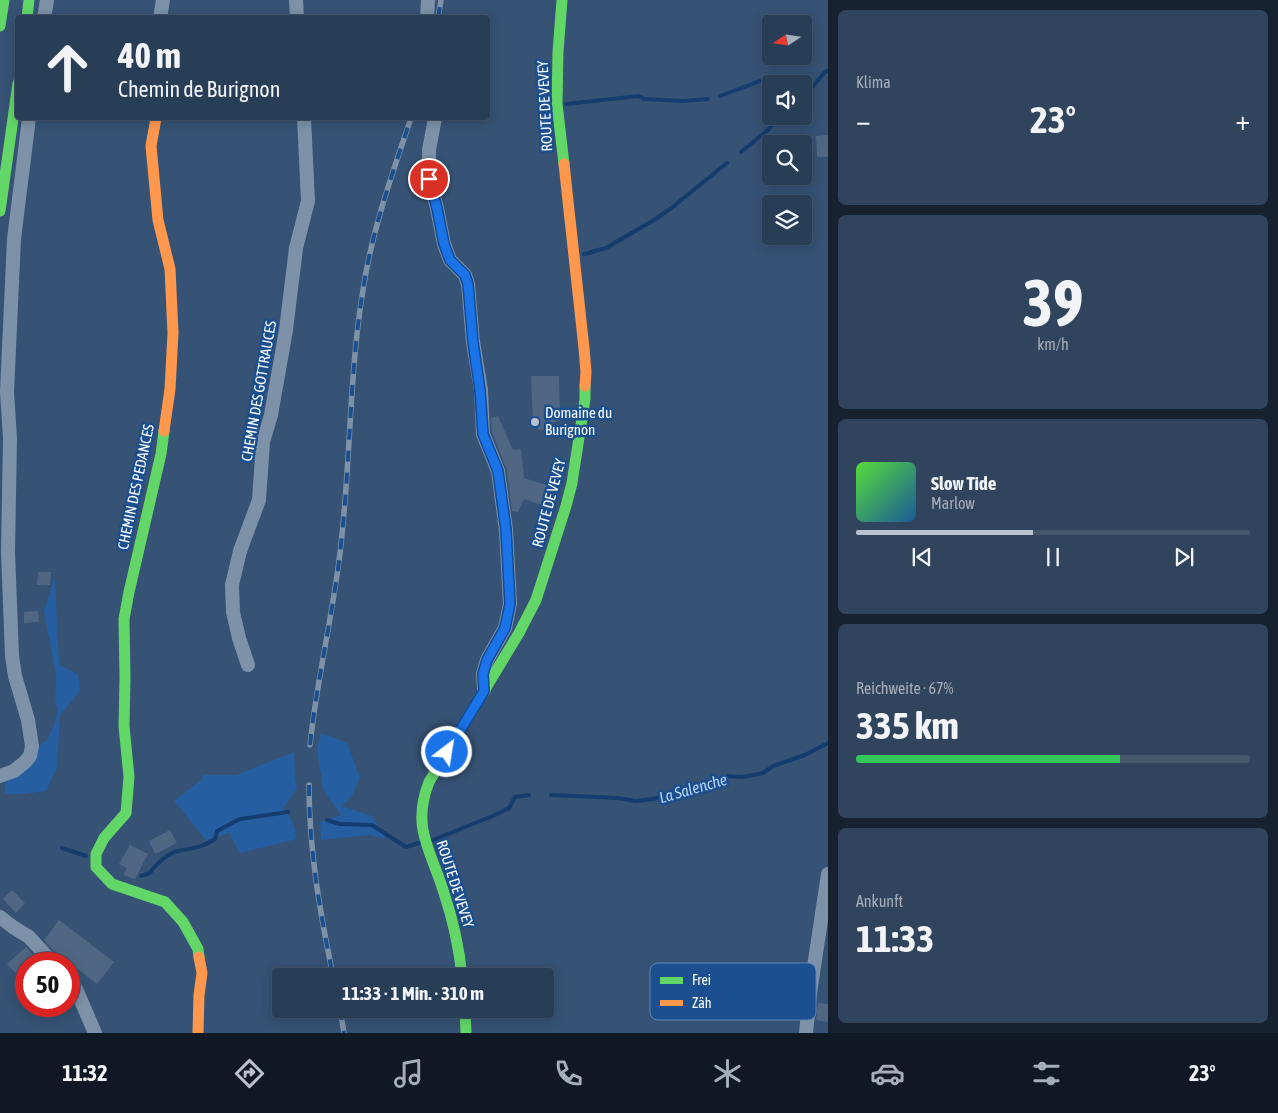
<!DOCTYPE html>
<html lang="de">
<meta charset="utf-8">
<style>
body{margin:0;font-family:"Asap Condensed",sans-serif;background:#30455d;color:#f1f3f6;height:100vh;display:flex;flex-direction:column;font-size:19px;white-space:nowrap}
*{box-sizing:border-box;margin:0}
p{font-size:16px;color:#a5aeba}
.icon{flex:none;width:28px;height:28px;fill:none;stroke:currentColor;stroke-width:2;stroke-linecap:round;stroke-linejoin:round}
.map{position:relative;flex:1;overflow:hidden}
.side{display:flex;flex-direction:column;gap:10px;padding:10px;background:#162230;width:450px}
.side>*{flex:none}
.hud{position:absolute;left:15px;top:15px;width:475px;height:105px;border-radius:5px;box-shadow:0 2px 12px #0003,0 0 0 1px #44576d;background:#283e57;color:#f1f3f6;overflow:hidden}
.needle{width:32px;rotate:257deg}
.fabs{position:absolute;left:762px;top:15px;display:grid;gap:10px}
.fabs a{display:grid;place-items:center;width:50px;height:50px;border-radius:5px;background:#283e57;box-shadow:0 2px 12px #0003,0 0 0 1px #44576d;font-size:25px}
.speed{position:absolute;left:15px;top:952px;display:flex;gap:10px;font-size:25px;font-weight:700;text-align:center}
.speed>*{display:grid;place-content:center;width:65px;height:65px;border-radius:50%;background:#283e57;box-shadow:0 2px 12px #0003,0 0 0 1px #44576d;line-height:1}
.speed .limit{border:8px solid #d22;background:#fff;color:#111}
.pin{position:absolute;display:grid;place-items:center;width:42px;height:42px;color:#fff;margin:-21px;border:2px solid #fff;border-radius:50%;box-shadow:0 1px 5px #0007}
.me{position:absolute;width:55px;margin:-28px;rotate:31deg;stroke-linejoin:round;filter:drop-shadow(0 0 4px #0008)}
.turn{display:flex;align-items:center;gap:18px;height:105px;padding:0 20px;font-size:22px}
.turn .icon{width:65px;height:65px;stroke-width:2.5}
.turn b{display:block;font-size:35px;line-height:42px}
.big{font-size:38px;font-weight:700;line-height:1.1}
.side .card{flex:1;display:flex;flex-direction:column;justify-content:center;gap:8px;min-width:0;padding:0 18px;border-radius:8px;background:#30455d}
.side .dial{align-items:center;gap:0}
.dial b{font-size:65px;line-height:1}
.song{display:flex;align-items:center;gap:15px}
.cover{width:60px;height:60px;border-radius:8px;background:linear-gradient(135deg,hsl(110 70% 55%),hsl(210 70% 35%))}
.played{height:5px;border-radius:2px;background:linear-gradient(90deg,#b9c2ce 45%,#44576d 45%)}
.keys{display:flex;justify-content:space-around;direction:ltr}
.heat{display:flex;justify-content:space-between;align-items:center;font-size:28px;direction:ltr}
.charge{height:8px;border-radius:4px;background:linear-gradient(90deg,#34c759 67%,#44576d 0)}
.trip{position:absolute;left:272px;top:968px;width:282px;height:50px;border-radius:5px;background:#283e57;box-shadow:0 2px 12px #0003,0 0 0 1px #44576d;font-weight:700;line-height:50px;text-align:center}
.dock{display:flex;height:80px;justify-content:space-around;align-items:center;background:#101923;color:#a5aeba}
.dock .icon{width:35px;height:35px}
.dock .active{color:#b9c2ce}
.dock b{font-size:22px;color:#f1f3f6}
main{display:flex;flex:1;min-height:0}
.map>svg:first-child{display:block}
</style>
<main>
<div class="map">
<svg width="828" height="1033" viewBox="0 0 828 1033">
<rect width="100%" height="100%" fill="#365274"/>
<g fill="#265fa1">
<polygon points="55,577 59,665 78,674 80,691 60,715 57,768 46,791 24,794 5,794 5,778 35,749 47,740 53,727 58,710 55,701 56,675 44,611"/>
<polygon points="321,733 347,743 360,778 353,794 342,806 372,816 386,839 369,835 321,840 320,822 341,815 323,789 317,749"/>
<polygon points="294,752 295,779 297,788 283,809 292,820 297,839 240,853 229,833 206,840 174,801 201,780 203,775 236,775"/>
</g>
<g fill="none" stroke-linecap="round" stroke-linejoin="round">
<g stroke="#153c6e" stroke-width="4">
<polyline points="720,96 760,81 775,78"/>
<polyline points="804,97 825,72 828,71"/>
<polyline points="566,104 639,96 644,99 683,101 708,99"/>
<polyline points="547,121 551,111"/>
<polyline points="741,152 768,130 773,123 780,116"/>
<polyline points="584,254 589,253 595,251 606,248 654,220 670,209 727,163"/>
<polyline points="551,795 618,798 635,801 654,799 676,790 694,790 707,786 727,776 743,777 763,773 773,766 805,755 828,743"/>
<polyline points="327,820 340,824 372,825 406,847 419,843"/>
<polyline points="433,840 495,815 509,808 515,797 529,795"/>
<polyline points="62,848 86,856"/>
<path d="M141 876 150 873C155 865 168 853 178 851 192 848 202 848 215 839L217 831 240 819 288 812"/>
</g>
</g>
<g fill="#506783">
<polygon points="828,135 828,157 817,157 816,136"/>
<polygon points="531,376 559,376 560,421 553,422 554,429 538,430 538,422 533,423"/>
<polygon points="498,416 513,450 521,449 524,478 549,486 542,505 524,499 518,512 512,511 507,470 492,432 491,418"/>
<polygon points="38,572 51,572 50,585 37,585"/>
<polygon points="38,611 39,622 24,623 24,612"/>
<polygon points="170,830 177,843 155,854 149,841"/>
<polygon points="130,845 148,854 135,879 123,875 127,868 119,864"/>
<polygon points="12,890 25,903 16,913 3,899"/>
<polygon points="59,920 114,962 97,984 54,951 44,940"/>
<polygon points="26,947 42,964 26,964 26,985 7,964"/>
<polygon points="818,1003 828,1004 828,1022 816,1020"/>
</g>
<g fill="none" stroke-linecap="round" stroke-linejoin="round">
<g stroke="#7d92a8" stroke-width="14">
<polyline points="296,0 297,18"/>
<polyline points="44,18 47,0"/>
<polyline points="160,18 163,0"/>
<polyline points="427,18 428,0"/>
<polyline points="435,118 429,150 429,179 437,208 444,244 450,260 465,275 468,284 473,342 481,390 483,434 498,471 506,530 510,604 505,628 487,660 483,674 484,690"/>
<polyline points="248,665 239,638 233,612 232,585 240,551 259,500 263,442 271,415 286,330 296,248 308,201 304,118"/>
<polyline points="0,776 14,771 25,762 30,756 32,746 28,720 15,676 12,656 8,552 10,438 7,392 14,239 29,118"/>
<polyline points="0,917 13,927 29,937 54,964"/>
<polyline points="69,981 76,989 95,1033"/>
<polyline points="806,1033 810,993 828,874"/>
</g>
<g stroke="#63d668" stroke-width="11">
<polyline points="562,0 558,52 557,104 564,164"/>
<polyline points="27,18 29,0"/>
<polyline points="0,26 4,0"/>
<polyline points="0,211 18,83"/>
<polyline points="164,431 161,454 129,592 124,619 125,678 124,726 129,777 126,813 104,838 96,854 96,867 112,884 165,902 183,922 198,949 199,957"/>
<path d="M462 976C459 947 453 920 444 893 431 850 411 828 429 782L519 633 536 600 566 506 572 483 585 399V386"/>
<polyline points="465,1009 466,1033"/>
</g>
<g stroke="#ff974d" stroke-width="11">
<polyline points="156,118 151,146 158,220 170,269 173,333 170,389 164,431"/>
<polyline points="564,164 584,348 586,372 585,386"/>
<polyline points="198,1033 199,995 202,973 199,957"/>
</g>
<g stroke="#7e92a7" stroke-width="5.5">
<g id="rail">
<polyline points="438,18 441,0"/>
<path d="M310 745C317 677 334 611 341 544 351 457 349 370 364 284 373 227 393 172 411 118"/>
<path d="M309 785C309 851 320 912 333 976"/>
<polyline points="340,1009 344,1033"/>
</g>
</g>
<use href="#rail" stroke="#1b4f8f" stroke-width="4" stroke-dasharray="11" stroke-linecap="butt"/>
</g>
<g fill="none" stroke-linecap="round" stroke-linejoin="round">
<g stroke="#114b97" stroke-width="12">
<polyline id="route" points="429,179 437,208 444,244 450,260 465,275 468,284 473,342 480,390 483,434 498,471 506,530 510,604 505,628 487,660 483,674 484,691 447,752"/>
</g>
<use href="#route" stroke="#1a73e8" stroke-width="9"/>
</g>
<circle fill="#b9c2ce" stroke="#1b4f8f" stroke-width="2" cx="535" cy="422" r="5"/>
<g text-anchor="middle" stroke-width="5" stroke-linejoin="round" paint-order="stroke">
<g font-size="15" fill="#fff" stroke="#1b4f8f">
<text transform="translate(545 106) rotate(-93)" y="5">ROUTE DE VEVEY</text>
<text transform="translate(259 391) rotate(-80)" y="5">CHEMIN DES GOTTRAUCES</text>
<text transform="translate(136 487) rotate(-78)" y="5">CHEMIN DES PEDANCES</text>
<text transform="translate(549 503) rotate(-75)" y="5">ROUTE DE VEVEY</text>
<text transform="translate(455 884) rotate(72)" y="5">ROUTE DE VEVEY</text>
</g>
<g font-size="15" fill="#fff" stroke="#1b4f8f" text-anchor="start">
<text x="545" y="418">Domaine du<tspan x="545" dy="17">Burignon</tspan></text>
</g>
<g font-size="16" font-style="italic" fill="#b5d3f5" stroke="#1b4f8f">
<text transform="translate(693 788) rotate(-16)" y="6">La Salenche</text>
</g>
</g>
<rect x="650" y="963" width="166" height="57" rx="8" fill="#1b4f8f" stroke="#5f84b1" stroke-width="1"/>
<rect x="660" y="977" width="23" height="7" fill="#63d668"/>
<rect x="660" y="1000" width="23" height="6" fill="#ff974d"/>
<g font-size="14" fill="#fff">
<text x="692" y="985">Frei</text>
<text x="692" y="1008">Zäh</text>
</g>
</svg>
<div class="fabs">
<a><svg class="needle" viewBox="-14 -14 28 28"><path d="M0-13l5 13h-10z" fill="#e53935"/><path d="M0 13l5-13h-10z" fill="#a5aeba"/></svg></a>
<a><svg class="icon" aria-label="sound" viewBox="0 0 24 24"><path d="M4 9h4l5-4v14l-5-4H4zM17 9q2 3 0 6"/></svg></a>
<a><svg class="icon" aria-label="search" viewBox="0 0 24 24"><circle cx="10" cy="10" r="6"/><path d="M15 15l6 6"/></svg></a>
<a><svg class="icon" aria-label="layers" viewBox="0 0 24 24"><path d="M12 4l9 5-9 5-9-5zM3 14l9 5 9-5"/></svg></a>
</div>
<div class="speed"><div class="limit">50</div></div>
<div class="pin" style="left:429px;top:179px;background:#d93025"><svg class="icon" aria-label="arrive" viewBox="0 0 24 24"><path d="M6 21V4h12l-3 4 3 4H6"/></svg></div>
<svg class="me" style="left:447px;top:752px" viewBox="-20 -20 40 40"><circle r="17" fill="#1a73e8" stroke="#fff" stroke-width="3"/><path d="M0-11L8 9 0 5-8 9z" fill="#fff"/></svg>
<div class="trip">11:33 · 1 Min. · 310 m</div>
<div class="hud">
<div class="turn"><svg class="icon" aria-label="ahead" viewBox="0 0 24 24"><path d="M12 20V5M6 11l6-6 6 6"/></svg><div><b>40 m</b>Chemin de Burignon</div></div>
</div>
</div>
<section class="side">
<div class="card"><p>Klima</p>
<div class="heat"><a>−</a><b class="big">23°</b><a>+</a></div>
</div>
<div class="card dial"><b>39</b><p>km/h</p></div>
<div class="card">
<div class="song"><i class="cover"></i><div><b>Slow Tide</b><p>Marlow</p></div></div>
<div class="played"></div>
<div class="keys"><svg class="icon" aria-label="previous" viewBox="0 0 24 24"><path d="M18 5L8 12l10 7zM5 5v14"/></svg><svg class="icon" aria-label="pause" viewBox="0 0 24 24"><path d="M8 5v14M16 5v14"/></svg><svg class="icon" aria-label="next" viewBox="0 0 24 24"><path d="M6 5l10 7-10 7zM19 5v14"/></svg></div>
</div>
<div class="card"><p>Reichweite · 67%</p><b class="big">335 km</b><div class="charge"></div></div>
<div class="card"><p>Ankunft</p><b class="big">11:33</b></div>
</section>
</main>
<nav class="dock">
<b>11:32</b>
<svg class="icon active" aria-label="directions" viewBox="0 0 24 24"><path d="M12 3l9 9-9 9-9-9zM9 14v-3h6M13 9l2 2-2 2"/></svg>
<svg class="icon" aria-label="music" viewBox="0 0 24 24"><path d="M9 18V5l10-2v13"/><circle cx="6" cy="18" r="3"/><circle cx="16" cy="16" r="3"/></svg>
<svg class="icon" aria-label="phone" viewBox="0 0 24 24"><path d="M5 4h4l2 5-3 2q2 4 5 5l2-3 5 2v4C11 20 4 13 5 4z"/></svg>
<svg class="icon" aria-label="climate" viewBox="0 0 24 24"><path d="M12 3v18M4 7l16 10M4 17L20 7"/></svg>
<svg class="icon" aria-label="car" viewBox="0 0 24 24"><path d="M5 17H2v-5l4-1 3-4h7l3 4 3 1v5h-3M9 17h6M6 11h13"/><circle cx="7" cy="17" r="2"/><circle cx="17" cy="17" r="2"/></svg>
<svg class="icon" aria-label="filters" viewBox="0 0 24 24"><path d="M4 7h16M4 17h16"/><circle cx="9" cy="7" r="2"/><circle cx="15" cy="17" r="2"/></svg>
<b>23°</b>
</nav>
